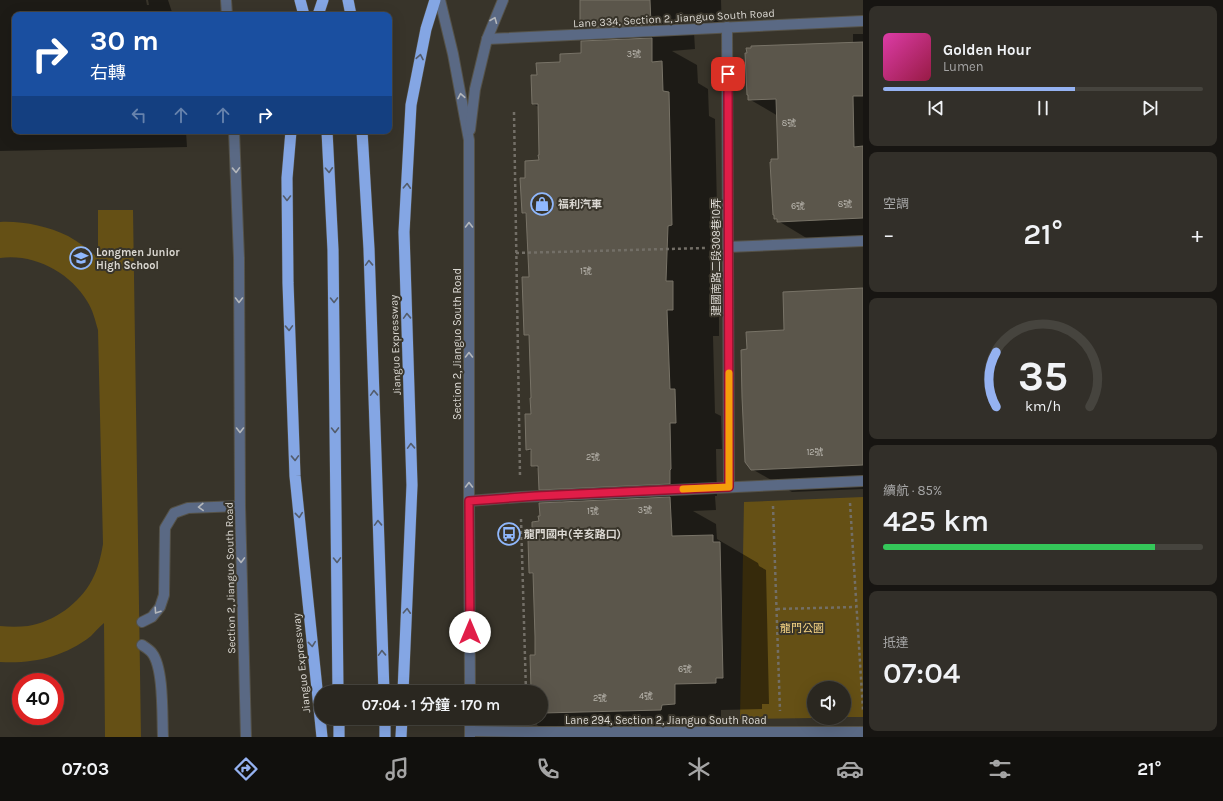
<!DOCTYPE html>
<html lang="zh-TW">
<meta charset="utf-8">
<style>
body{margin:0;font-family:Karla,"Noto Sans TC",sans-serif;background:#322f29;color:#f1f3f6;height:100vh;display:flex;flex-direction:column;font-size:15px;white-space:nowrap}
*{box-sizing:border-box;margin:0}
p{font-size:13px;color:#a5a5a5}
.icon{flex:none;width:22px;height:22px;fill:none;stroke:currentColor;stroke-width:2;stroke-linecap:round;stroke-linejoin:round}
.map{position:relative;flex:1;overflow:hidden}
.details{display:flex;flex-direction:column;gap:6px;padding:6px;background:#171512;width:360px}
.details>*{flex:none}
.guide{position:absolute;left:12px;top:12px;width:380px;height:122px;border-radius:8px;box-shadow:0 4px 16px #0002,0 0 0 1px #46443e;background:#1a4fa0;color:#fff;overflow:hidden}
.controls{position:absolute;left:807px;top:681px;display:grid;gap:8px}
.controls a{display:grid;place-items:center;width:44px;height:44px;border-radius:50%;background:#2a2720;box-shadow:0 4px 16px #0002,0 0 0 1px #46443e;font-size:20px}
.speed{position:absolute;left:12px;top:673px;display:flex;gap:8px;font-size:20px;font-weight:700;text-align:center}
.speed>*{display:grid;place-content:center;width:52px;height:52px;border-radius:50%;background:#2a2720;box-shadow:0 4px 16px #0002,0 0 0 1px #46443e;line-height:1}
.speed .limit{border:6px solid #d22;background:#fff;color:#111}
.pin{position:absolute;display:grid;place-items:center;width:34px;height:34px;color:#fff;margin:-17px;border-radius:8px;box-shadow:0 2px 6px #0006}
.me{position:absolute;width:44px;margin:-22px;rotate:0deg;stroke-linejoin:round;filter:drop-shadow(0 0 3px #0008)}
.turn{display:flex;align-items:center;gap:14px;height:84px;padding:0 12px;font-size:18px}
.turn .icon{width:52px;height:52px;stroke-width:2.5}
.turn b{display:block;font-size:28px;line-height:34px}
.lanes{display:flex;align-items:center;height:38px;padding:0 12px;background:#0003;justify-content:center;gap:20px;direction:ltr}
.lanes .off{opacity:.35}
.big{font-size:30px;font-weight:600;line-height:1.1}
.details .card{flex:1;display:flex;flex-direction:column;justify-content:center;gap:6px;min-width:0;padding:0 14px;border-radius:8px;background:#322f29}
.details .dial{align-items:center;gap:0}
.dial svg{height:104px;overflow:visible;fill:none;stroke:#46443e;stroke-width:7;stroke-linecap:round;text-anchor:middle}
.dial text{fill:#f1f3f6;stroke:none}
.song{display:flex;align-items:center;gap:12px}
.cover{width:48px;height:48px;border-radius:6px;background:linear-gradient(135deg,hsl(320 70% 55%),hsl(340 70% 35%))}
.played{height:4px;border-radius:2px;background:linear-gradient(90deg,#95b2f1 60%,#46443e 60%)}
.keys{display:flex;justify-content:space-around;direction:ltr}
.heat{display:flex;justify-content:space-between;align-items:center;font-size:22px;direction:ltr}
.charge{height:6px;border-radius:3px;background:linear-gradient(90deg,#34c759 85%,#46443e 0)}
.trip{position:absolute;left:314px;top:685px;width:234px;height:40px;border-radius:20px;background:#2a2720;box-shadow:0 4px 16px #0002,0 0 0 1px #46443e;font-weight:600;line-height:40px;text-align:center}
.menu{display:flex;height:64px;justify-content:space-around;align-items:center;background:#11100d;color:#a5a5a5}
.menu .icon{width:28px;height:28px}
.menu .active{color:#95b2f1}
.menu b{font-size:18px;color:#f1f3f6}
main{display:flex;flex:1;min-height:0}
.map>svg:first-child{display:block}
</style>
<main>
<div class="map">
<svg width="863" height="737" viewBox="0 0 863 737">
<rect width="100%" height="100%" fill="#38342a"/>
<g fill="#655015">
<path d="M98 210H133L141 737H105L104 623C99 627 95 632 91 636 64 657 33 664 0 662V626C9 627 19 627 28 626 54 622 80 603 92 580 98 569 101 556 103 544L98 330C95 320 93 310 87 301 70 272 33 253 0 258V222C23 221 47 226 68 236 79 242 89 250 98 258Z"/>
<polygon points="863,497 863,717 844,717 844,688 814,688 814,718 740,719 744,502"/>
</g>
<g fill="#0007">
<polygon points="0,0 146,0 147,5 149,5 148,0 168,0 173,15 15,15 15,131 186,131 187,147 0,151"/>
<polygon points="581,0 721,0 722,31 694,32 695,49 672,51 697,65 698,83 708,89 709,116 715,119 718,252 714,252 712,305 719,308 719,336 713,336 715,413 721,416 722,449 716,449 717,496 715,496 716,510 693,511 716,524 717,539 758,563 759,566 766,570 769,704 762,704 762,709 721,710 721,737 558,737 537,725 537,718 541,718 541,692 537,692 532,689 536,656 534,575 530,573 533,540 540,522 563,503 540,489 539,469 532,465 532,452 527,449 532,415 532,399 530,337 525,334 530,278 527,215 523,213 526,179 540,161 539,107 533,104 538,76 561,63 582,54 605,41 581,27"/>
<polygon points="853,34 863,34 863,236 808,239 775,219 779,160 778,116 749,99 853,43"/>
<polygon points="863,289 863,489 792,492 752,469 748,350"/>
</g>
<g fill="#5b564b" stroke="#787367">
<polygon points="580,0 650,0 651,25 580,28"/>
<polygon points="652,38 652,62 662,61 663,91 669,92 672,225 668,226 666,281 673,281 673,310 667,310 670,389 675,389 676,423 670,423 671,469 670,470 670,484 539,490 538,466 531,466 531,449 526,450 525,414 531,414 530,398 531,398 529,335 524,335 522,277 529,277 526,213 522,213 520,178 525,178 525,161 539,160 538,155 539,155 538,104 532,104 531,75 537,75 536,63 560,62 560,54 581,53 581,41"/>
<polygon points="863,42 863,96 853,96 854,147 863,146 863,218 777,222 777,219 774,219 774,215 773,215 770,162 771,162 771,159 778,159 776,99 748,100 748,95 747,95 745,53 747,53 746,48 751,48 751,46"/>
<polygon points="863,288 863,465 751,470 745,462 742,397 741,350 747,349 746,332 784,330 783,292"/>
<polygon points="670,497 672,536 713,535 713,542 720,542 723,678 716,678 716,683 675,684 675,704 662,705 661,710 543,713 543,707 541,707 541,692 536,692 536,690 531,690 530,655 535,655 535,637 533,573 529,573 528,539 532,539 532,522 539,521 538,516 540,516 539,503"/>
</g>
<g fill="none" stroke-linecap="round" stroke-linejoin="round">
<g stroke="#555248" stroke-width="12">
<g id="service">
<polyline points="487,39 863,21"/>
<polyline points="728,247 863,241"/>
<polyline points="469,501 521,497 863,481"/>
<polyline points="142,622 152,617 160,607 164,595 165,528 174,513 188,508 240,506"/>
<path d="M142 645C145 647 150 650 152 653 164 668 162 717 163 737"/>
<polyline points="470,731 527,732 863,732"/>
</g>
</g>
<g stroke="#555248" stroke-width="12">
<polyline id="minor" points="727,27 729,487"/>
</g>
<g stroke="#555248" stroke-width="12">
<g id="tertiary">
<polyline points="226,0 227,15"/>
<polyline points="440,0 453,54 469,140 469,501 470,692"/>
<polyline points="470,130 475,89 487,39 503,0"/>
<polyline points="234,131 239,258 240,506 246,737"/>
<polyline points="470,718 470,737"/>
</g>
</g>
<g stroke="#555248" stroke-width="12">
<g id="trunk">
<polyline points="300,0 304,15"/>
<polyline points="348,0 351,15"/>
<polyline points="318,15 323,0"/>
<polyline points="291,131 287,178 288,283 295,476 322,737"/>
<polyline points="327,131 333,250 338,692"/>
<polyline points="362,131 369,249 384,692"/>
<polyline points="403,692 412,485 404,232 411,105 426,29 435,0"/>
<polyline points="339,718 339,737"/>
<polyline points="385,718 385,737"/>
<polyline points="401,737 402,718"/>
</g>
</g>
<g stroke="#736f67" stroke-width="2.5" stroke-dasharray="3 3" stroke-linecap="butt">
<polyline points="514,112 520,476"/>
<polyline points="516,253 706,248"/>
<polyline points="850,503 863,710"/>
<polyline points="773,506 780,711"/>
<polyline points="521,519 526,692"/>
<polyline points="777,609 856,607"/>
</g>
<use href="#service" stroke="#5a6984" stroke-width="10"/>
<use href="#minor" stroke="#5a6984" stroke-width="10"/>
<use href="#tertiary" stroke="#5a6984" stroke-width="10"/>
<use href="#trunk" stroke="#84a6e4" stroke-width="11"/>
</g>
<defs><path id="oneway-chevron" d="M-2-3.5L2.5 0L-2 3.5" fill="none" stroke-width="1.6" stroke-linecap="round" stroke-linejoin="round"/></defs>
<g stroke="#b4b7bb">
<use href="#oneway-chevron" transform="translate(494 20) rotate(-68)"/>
<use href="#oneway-chevron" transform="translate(461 96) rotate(-101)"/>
<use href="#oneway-chevron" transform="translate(236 170) rotate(88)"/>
<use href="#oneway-chevron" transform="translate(469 225) rotate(-90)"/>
<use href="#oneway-chevron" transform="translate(239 300) rotate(90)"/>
<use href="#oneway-chevron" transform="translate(469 355) rotate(-90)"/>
<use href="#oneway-chevron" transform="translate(240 430) rotate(90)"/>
<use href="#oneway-chevron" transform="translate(469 485) rotate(-90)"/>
<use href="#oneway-chevron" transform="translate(201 507) rotate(178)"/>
<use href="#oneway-chevron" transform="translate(241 560) rotate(89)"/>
<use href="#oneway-chevron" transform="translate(157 611) rotate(124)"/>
</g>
<g stroke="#535c6b">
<use href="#oneway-chevron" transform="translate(420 57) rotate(-79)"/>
<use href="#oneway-chevron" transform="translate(329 170) rotate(87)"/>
<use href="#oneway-chevron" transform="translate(407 186) rotate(-87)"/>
<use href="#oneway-chevron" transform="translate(287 198) rotate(90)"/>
<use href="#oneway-chevron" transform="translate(369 263) rotate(-92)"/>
<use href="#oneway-chevron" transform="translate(334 300) rotate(89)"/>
<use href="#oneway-chevron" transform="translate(407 316) rotate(-92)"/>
<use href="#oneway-chevron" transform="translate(289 328) rotate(88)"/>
<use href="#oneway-chevron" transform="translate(374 393) rotate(-92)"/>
<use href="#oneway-chevron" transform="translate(335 430) rotate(89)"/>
<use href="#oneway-chevron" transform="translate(411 446) rotate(-92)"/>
<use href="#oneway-chevron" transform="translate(295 458) rotate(88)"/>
<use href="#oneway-chevron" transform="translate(299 515) rotate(84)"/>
<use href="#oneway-chevron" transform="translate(378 523) rotate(-92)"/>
<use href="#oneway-chevron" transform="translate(337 560) rotate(89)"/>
<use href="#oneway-chevron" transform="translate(407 611) rotate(-87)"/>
<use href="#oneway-chevron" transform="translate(312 644) rotate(84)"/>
<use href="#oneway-chevron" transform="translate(382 653) rotate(-92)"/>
</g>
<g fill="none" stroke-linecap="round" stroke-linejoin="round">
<g stroke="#92132f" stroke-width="10">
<polyline id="route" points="470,632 469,501 536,496 729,487 728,74"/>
</g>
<use href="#route" stroke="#e11d48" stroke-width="7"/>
<polyline stroke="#f59e0b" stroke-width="7" points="683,489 729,487 729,373"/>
</g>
<defs>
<g id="shop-ring" transform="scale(1.15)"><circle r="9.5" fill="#38342a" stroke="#90b8fd" stroke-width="1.5"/><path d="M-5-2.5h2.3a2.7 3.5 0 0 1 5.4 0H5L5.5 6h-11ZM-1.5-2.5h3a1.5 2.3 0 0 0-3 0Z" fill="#90b8fd"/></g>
<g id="school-ring" transform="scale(1.15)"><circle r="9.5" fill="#38342a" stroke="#90b8fd" stroke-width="1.5"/><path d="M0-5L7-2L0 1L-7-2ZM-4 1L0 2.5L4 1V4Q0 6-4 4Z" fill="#90b8fd"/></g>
<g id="bus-ring" transform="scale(1.15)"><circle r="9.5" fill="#38342a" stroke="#90b8fd" stroke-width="1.5"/><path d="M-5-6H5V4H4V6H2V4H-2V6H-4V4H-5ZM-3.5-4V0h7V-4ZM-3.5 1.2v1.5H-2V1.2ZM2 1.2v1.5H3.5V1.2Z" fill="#90b8fd"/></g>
</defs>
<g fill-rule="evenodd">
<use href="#shop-ring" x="542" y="204"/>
<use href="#school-ring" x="81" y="258"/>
<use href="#bus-ring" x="509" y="534"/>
</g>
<g text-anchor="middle" stroke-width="4" stroke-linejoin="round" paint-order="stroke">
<g font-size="9" fill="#bbb8b0">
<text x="634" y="57">3號</text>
<text x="789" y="126">8號</text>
<text x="845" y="207">8號</text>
<text x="798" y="209">6號</text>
<text x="586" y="274">1號</text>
<text x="815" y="455">12號</text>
<text x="593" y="460">2號</text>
<text x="645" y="513">3號</text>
<text x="593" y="514">1號</text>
<text x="685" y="672">6號</text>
<text x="646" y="699">4號</text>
<text x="600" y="701">2號</text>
</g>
<g font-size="11" fill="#dbd8d2" stroke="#38342a">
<text transform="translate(674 18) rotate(-3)" y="4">Lane 334, Section 2, Jianguo South Road</text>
<text transform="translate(716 257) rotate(-90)" y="4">建國南路二段308巷10弄</text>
<text transform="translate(457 344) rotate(-90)" y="4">Section 2, Jianguo South Road</text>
<text transform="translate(395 345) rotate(-92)" y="4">Jianguo Expressway</text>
<text transform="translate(230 578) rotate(-91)" y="4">Section 2, Jianguo South Road</text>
<text transform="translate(301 663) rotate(-96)" y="4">Jianguo Expressway</text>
<text x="666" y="724">Lane 294, Section 2, Jianguo South Road</text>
</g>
<g font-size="11" font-weight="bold" fill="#dbd8d2" stroke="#38342a" text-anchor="start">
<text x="558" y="208">福利汽車</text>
<text x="96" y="256">Longmen Junior<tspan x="96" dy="13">High School</tspan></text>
<text x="524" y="538">龍門國中(辛亥路口)</text>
</g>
<g font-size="11" fill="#f8d684" stroke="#38342a">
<text x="802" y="632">龍門公園</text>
</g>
</g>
</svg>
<div class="controls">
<a><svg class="icon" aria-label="sound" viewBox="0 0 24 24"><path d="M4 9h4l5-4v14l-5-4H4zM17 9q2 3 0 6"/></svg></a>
</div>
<div class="speed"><div class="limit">40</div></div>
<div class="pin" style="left:728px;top:74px;background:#d93025"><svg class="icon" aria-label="arrive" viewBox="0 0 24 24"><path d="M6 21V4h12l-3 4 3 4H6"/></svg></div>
<svg class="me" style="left:470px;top:632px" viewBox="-20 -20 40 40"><circle r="19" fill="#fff"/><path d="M0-13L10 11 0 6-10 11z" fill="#e11d48"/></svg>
<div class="trip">07:04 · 1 分鐘 · 170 m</div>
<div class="guide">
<div class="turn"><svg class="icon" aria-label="right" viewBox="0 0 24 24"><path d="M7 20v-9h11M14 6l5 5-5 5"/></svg><div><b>30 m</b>右轉</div></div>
<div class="lanes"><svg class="icon off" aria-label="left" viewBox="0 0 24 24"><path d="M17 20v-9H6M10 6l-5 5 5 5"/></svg><svg class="icon off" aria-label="ahead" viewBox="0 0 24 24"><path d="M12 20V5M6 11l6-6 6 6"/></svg><svg class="icon off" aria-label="ahead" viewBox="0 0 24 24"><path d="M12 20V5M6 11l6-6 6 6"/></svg><svg class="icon" aria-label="right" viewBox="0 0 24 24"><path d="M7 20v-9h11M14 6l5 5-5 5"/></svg></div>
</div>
</div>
<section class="details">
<div class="card">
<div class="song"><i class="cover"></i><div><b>Golden Hour</b><p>Lumen</p></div></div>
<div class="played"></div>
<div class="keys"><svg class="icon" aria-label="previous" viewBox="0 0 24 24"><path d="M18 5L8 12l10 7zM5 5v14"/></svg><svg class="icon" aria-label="pause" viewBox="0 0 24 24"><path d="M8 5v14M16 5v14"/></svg><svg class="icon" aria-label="next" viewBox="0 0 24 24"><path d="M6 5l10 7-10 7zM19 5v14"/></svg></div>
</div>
<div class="card"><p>空調</p>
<div class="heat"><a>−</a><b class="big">21°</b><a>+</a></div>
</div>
<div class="card dial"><svg viewBox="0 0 100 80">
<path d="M14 69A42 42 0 1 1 86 69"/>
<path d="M14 69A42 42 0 0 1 14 27" stroke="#95b2f1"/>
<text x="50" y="56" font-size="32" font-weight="700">35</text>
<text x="50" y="72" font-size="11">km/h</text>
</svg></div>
<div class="card"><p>續航 · 85%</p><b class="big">425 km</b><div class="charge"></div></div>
<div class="card"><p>抵達</p><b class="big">07:04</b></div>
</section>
</main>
<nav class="menu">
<b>07:03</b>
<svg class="icon active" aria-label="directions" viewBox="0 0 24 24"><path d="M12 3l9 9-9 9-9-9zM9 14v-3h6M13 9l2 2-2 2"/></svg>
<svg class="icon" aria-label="music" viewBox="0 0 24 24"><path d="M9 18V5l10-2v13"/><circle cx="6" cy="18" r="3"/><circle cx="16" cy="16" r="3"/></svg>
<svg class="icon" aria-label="phone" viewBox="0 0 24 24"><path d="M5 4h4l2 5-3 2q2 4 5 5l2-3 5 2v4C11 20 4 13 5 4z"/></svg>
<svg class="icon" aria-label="climate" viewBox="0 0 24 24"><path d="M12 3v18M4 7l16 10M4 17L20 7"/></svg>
<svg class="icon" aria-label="car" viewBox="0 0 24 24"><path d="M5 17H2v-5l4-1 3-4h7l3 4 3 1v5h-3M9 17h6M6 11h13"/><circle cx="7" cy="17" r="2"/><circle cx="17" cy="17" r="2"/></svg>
<svg class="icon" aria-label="filters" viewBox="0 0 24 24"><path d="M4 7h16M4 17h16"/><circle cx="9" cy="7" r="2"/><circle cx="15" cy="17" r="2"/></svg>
<b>21°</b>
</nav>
